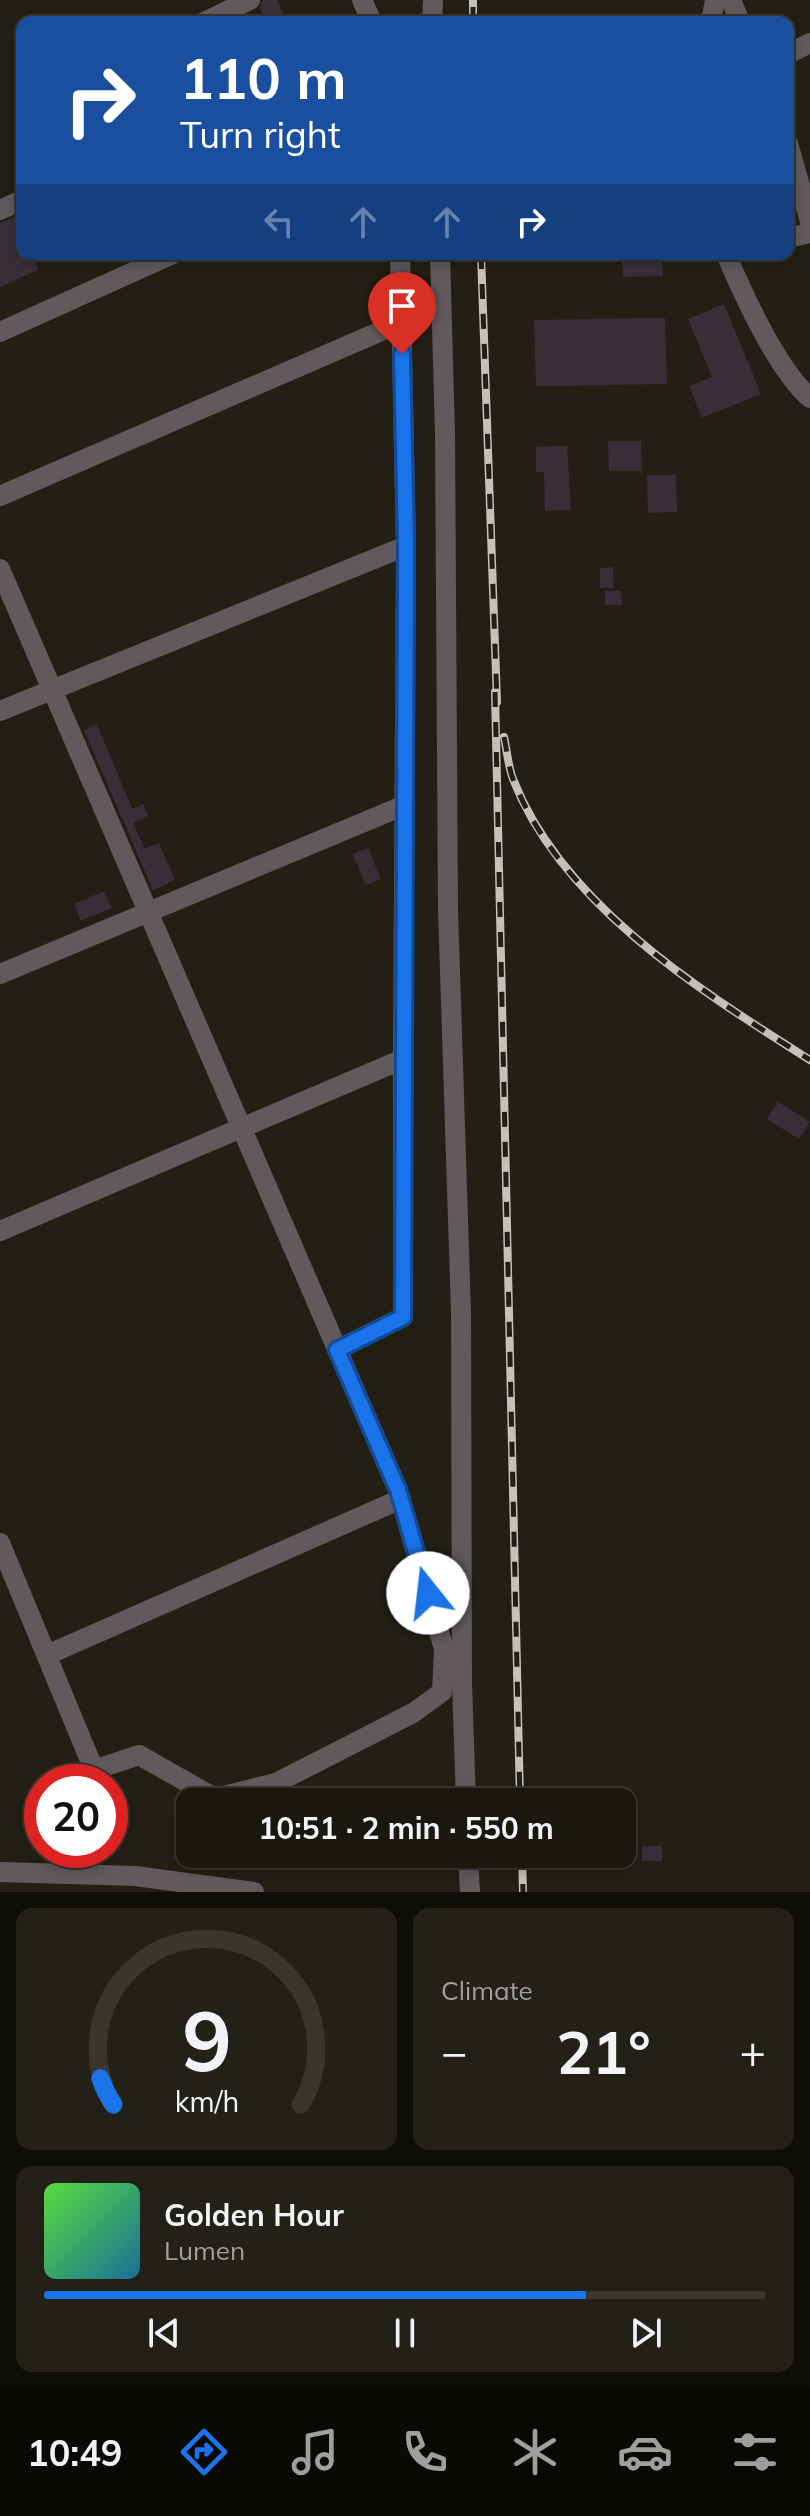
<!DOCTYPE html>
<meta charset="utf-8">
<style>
body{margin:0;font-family:Mulish,sans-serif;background:#232018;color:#f1f3f6;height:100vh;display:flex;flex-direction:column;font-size:30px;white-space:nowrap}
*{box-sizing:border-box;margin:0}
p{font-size:26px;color:#9f9f9e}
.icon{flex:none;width:44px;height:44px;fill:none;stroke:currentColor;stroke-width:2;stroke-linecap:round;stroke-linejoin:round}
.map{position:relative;height:1892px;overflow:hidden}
.sheet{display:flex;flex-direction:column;gap:16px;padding:16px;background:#0e0d08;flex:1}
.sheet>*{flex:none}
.guide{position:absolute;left:16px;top:16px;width:778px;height:244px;border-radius:16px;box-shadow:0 4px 12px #0003,0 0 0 2px #38362f;background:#1a4fa0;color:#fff;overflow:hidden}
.speed{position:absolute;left:24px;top:1764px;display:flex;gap:16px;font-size:40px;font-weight:700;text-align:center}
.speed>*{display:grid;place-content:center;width:104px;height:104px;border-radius:50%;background:#1a170f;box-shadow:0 4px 12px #0003,0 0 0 2px #38362f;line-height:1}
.speed .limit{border:12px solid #d22;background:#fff;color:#111}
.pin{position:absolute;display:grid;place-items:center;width:68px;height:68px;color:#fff;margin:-82px -34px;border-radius:50% 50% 50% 0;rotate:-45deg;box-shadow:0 0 8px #0007}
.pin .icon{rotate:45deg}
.me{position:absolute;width:88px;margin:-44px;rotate:344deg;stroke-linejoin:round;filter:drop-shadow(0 0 6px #0008)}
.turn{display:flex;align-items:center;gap:28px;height:168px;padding:0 32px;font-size:36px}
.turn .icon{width:104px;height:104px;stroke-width:2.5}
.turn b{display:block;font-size:56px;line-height:68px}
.lanes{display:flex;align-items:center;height:76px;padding:0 32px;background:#0003;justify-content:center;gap:40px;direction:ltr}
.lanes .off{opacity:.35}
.big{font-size:60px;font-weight:700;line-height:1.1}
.sheet .widget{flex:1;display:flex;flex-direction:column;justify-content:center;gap:12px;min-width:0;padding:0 28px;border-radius:16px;background:#232018}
.sheet .dial{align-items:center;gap:0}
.dial svg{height:208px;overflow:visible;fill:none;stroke:#38362f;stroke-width:7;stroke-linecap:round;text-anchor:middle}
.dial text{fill:#f1f3f6;stroke:none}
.song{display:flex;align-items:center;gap:24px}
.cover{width:96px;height:96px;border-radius:12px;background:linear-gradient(135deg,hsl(110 70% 55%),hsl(200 70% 35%))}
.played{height:8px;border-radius:4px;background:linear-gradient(90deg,#1a73e8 75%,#38362f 75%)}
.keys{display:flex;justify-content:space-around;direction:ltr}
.heat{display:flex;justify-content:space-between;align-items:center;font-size:44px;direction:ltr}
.sheet .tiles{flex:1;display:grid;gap:16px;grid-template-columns:1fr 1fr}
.widget:last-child{grid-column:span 2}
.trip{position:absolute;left:176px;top:1788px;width:460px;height:80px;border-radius:16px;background:#1a170f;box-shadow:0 4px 12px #0003,0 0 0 2px #38362f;font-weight:700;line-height:80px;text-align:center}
.dock{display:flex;height:128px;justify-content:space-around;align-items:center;background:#0a0906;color:#9f9f9e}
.dock .icon{width:56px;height:56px}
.dock .current{color:#1a73e8}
.dock b{font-size:36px;color:#f1f3f6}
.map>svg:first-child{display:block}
</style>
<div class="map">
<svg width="810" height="1892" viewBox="0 0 810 1892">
<rect width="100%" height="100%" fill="#231f14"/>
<g fill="#392e37">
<polygon points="263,0 277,0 287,22 266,22 260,8"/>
<polygon points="15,217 22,233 22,254 57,254 35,263 38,270 0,287 0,223"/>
<polygon points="622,254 662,254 663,276 623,277"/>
<polygon points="724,304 761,394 702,418 689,386 712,377 688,319"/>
<polygon points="665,318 667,384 536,386 534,320"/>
<polygon points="608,441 641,441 642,471 609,471"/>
<polygon points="567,446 571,510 545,511 544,472 536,472 536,447"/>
<polygon points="647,475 676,475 677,512 648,513"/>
<polygon points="613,567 614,588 600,588 600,568"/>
<polygon points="605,591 621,591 622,605 605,605"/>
<polygon points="97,724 132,809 143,804 148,816 133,823 145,849 159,843 175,880 153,890 84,730"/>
<polygon points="368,848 381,879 370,884 365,884 353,854"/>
<polygon points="104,891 112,908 81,921 74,904"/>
<polygon points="778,1102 810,1122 799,1139 767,1119"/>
<rect x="642" y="1846" width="20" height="15"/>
</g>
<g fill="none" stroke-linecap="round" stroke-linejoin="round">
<g stroke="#61595b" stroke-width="20">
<polyline points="362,0 372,22"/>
<polyline points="731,0 740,22"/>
<polyline points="204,22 250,0"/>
<polyline points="432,22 433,0"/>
<polyline points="711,22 715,0"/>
<polyline points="788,54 810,43"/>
<polyline points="788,143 810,222"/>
<polyline points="0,210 22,200"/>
<polyline points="788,238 810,233"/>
<polyline points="440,254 445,434 448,909 461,1313 462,1682 466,1802"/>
<path d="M726 254C743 294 777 369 810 398"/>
<polyline points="0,332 173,254"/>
<polyline points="0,496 402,322"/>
<polyline points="0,569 398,1490 444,1649 442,1692 413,1713 276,1783 215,1798 139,1755 94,1770 0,1543"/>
<polyline points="0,711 406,546"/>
<polyline points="0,974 405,805"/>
<polyline points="0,1231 403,1059 406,546 400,254"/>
<polyline points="337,1350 403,1317 403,1059"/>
<polyline points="47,1655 401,1499"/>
<polyline points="468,1854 470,1892"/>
<polyline points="0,1872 135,1876 254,1892"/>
</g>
<g stroke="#c4c1b9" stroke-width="8">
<g id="rail">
<polyline points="473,22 473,0"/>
<polyline points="481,254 497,702"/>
<polyline points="495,692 520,1802"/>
<path d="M504 737C507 750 508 766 513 779 562 905 701 991 810 1060"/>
<polyline points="522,1854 523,1892"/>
</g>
</g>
<use href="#rail" stroke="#231f14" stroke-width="5" stroke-dasharray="15" stroke-linecap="butt"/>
</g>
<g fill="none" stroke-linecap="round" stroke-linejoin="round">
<g stroke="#114b97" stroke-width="20">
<polyline id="route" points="402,354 406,546 403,1317 337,1350 398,1490 428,1593"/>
</g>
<use href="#route" stroke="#1a73e8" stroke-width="14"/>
</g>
</svg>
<div class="speed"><div class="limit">20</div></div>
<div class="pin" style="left:402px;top:354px;background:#d93025"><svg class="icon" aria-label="arrive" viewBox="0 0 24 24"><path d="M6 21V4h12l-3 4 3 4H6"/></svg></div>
<svg class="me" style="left:428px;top:1593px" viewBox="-20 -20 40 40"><circle r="19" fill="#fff"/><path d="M0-13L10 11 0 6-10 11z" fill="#1a73e8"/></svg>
<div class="trip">10:51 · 2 min · 550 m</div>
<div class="guide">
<div class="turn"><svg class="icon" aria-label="right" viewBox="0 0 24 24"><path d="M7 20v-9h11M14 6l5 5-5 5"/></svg><div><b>110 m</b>Turn right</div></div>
<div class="lanes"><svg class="icon off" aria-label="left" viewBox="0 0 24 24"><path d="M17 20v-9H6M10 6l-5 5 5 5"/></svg><svg class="icon off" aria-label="ahead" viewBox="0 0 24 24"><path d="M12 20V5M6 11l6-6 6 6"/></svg><svg class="icon off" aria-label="ahead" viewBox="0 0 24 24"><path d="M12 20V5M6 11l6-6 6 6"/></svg><svg class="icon" aria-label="right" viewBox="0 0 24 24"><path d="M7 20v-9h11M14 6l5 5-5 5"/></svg></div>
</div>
</div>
<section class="sheet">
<div class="tiles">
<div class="widget dial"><svg viewBox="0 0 100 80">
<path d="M14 69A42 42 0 1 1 86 69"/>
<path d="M14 69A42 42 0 0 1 9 59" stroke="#1a73e8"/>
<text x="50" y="56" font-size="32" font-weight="700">9</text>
<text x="50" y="72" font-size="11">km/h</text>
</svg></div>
<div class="widget"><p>Climate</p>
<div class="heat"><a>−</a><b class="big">21°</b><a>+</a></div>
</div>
<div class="widget">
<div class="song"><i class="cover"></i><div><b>Golden Hour</b><p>Lumen</p></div></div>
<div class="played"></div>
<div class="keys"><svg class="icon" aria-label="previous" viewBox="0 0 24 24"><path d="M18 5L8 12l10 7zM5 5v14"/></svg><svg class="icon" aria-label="pause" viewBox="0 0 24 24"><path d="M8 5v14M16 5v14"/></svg><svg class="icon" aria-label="next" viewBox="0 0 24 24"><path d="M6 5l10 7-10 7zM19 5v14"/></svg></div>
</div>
</div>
</section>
<nav class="dock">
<b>10:49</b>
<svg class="icon current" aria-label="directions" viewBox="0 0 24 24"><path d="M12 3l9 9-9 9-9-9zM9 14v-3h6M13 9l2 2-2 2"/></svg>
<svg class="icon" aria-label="music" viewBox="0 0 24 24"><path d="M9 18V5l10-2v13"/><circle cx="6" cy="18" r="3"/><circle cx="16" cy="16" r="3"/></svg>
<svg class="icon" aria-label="phone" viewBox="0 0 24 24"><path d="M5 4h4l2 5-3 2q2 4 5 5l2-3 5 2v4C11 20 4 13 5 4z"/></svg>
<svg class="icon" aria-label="climate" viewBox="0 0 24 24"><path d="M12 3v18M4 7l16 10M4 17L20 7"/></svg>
<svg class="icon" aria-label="car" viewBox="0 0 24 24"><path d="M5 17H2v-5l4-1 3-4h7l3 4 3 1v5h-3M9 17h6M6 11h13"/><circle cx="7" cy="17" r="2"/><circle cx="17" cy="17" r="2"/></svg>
<svg class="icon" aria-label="filters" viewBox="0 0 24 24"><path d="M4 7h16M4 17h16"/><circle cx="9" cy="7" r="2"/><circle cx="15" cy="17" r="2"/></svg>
</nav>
